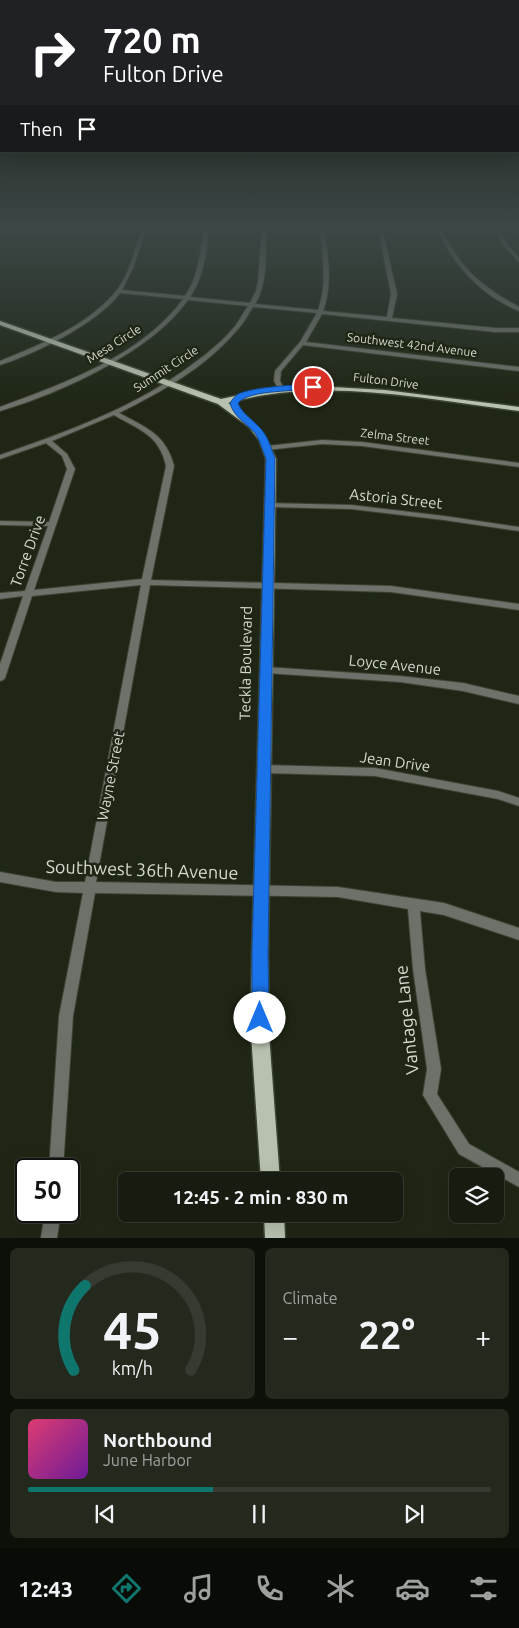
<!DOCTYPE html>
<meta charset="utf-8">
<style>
body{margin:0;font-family:Ubuntu,sans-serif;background:#24291e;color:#f1f3f6;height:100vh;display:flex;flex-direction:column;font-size:19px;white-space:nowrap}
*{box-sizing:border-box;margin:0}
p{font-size:16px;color:#9ea19f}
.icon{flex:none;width:28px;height:28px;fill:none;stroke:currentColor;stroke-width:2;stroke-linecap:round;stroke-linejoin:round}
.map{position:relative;height:1238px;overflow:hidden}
.details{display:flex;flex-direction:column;gap:10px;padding:10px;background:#0d0f09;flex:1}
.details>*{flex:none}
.top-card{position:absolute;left:0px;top:0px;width:520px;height:152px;box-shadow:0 5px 20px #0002,0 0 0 1px #363a30;background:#202124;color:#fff;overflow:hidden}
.buttons{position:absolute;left:449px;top:1168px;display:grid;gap:10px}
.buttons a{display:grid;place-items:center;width:55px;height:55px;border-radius:8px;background:#171c10;box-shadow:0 5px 20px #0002,0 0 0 1px #363a30;font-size:25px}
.speed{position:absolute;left:15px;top:1158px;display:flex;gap:10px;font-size:25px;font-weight:700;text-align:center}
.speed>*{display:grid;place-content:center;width:65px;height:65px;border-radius:50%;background:#171c10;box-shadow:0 5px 20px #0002,0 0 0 1px #363a30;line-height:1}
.speed .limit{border:2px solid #111;border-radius:8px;background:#fff;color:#111}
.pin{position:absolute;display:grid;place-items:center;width:42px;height:42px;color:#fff;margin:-21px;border:2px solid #fff;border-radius:50%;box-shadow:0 1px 5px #0007}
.me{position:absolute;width:55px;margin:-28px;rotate:0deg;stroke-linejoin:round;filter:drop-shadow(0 0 4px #0008)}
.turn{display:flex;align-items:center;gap:18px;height:105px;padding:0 20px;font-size:22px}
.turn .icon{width:65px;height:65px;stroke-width:2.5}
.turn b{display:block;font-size:35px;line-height:42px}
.then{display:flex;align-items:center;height:48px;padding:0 20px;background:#0003;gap:10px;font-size:19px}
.big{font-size:38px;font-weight:700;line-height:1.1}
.details .card{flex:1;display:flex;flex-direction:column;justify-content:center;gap:8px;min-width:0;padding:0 18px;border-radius:8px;background:#24291e}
.details .dial{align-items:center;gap:0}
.dial svg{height:130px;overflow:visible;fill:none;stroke:#363a30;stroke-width:7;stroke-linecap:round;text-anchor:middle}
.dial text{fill:#f1f3f6;stroke:none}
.song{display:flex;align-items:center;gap:15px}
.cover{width:60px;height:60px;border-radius:8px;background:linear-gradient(135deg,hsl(340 70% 55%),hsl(280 70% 35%))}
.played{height:5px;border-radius:2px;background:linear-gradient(90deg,#0f766e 40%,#363a30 40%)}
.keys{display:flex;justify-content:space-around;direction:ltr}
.heat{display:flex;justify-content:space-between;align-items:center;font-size:28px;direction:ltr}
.details .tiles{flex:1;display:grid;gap:10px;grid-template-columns:1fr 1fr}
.card:last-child{grid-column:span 2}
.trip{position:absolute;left:118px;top:1172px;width:285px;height:50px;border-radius:8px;background:#171c10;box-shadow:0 5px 20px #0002,0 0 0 1px #363a30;font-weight:700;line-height:50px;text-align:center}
.menu{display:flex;height:80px;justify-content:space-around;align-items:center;background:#090b06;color:#9ea19f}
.menu .icon{width:35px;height:35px}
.menu .active{color:#0f766e}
.menu b{font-size:22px;color:#f1f3f6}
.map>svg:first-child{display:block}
</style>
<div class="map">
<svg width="519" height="1238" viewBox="0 0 519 1238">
<rect width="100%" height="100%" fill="#1f2615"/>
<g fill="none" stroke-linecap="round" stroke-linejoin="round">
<g stroke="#3c4333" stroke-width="2">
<g id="minor">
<path d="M143 227H147L133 268 122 290 185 296C199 276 200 251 205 227H209C207 250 204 277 190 297L250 303 256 291 258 282 262 227H266C266 250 268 284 255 304L318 310C328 283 322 255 320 227H324C328 254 333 284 323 311L387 317 391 294 378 227H382L397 294 392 318 495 328H519V332H495L322 314 306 342 519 367V371L303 345 281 371 280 381 284 389 281 391 279 390 274 381 275 371 300 342 317 313 253 307C248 314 244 323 238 329 206 367 163 391 119 413 145 427 166 434 174 466L151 580 391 586 519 604V610L391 592 150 585 96 882 338 887 444 903 519 928V940L444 915 420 911 425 969 441 1069 437 1094 469 1144 519 1172V1187L459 1154 423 1095 427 1069 413 969 408 909 338 897 95 893 73 1016 63 1169H49L59 1016 83 893 56 892 0 882V872L56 882H85L141 585 32 596 5 678 3 680 0 681V664L23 596 0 599V593L25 591 48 526 0 525V521L49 522 67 469 62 456 46 443 0 459V455C67 432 136 407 193 364 208 353 224 340 236 325 240 319 244 312 248 306L188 300C151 352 61 393 0 411V407C63 384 143 355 183 299L120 293C98 323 35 354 0 365V361C42 344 99 321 123 281 132 264 136 245 143 227ZM114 415C139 430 159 434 166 466L142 579 34 590 75 469 67 454 52 441Z"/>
<path d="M436 227H440C461 269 478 284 519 307V311C480 295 453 264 436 227Z"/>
<polygon points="494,227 498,227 508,245 519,258 519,262 504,246"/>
<polygon points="239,395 242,397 237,403 239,411 236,413 233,411 231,403 237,396"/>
<polygon points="322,440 362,442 519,463 519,467 362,446 322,444 267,450 264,448 267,446"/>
<polygon points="267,503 351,505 444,516 519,527 519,531 444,520 351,509 270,507 267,507 266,505"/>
<polygon points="266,667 400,676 463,683 519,696 519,704 463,691 400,682 266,673 263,672 261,670 263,668"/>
<polygon points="264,765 375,768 498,791 519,798 519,806 498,799 375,776 264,773 260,772 259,769 260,766"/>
<polygon points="45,1211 61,1211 57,1238 41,1238"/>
</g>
</g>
<g stroke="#3c4333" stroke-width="3">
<g id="major">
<polygon points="0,227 8,227 0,230"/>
<path d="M0 321 221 399 268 389 315 386 385 390 519 407V411C425 399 321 376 228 403 251 417 266 434 276 459L268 953 269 1034 280 1181H261L251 1034 252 953 266 459 259 440 249 427 218 404 0 325Z"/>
<polygon points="264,1214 284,1214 285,1238 265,1238"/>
</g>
</g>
<use href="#minor" fill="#6d7169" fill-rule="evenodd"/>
<use href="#major" fill="#b8c1af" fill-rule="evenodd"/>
</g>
<polygon fill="#464e3c" points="39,227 74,227 74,228 62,230 62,235 47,237"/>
<polygon fill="#303726" points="58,227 74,227 74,228 62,230 62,235 47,237 46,230"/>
<polygon fill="#555d4c" stroke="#697060" points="43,227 60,227 61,228 46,230"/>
<linearGradient id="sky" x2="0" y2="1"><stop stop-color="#11150c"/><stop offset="0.57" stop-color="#3c4746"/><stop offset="1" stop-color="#3c4746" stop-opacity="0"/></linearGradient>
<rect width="519" height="400" fill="url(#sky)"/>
<path fill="#1a73e8" stroke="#114b97" d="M313 384 317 387 316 388C298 392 249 389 238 403 242 415 257 422 264 433 269 440 272 450 275 459L268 953 269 1018 266 1024 260 1026 254 1024 252 1018V953L266 459C263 451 260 440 255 433 246 423 233 416 230 403 232 400 235 396 238 394 253 387 295 385 313 384Z"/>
<g text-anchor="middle" stroke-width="5" stroke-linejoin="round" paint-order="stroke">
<g font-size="12" fill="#d5dacf" stroke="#1f2615">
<text transform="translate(114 344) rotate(-32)" y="4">Mesa Circle</text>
<text transform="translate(412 345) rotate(7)" y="4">Southwest 42nd Avenue</text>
<text transform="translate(166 369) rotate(-33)" y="4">Summit Circle</text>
<text transform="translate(386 381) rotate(7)" y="4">Fulton Drive</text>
<text transform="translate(395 437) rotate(7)" y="4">Zelma Street</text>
</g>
<g font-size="15" fill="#d5dacf" stroke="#1f2615">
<text transform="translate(396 499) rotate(6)" y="5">Astoria Street</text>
<text transform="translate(28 551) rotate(-70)" y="5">Torre Drive</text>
<text transform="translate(246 663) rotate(-89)" y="5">Teckla Boulevard</text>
<text transform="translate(395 665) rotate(6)" y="5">Loyce Avenue</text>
<text transform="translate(395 762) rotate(8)" y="5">Jean Drive</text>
<text transform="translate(111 776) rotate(-79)" y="5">Wayne Street</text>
</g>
<g font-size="18" fill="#d5dacf" stroke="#1f2615">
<text transform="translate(142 870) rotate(2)" y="6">Southwest 36th Avenue</text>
<text transform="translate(407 1020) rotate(-96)" y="6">Vantage Lane</text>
</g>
</g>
</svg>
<div class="buttons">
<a><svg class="icon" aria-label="layers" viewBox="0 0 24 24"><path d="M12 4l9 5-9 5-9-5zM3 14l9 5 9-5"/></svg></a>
</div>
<div class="speed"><div class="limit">50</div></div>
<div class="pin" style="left:313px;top:387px;background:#d93025"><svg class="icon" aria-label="arrive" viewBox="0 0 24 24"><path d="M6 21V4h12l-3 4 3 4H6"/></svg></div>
<svg class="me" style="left:260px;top:1018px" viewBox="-20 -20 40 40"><circle r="19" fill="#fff"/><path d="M0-13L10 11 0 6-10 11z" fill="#1a73e8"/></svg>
<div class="trip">12:45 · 2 min · 830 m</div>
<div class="top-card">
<div class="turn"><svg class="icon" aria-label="right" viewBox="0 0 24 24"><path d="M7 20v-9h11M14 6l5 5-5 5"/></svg><div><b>720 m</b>Fulton Drive</div></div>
<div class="then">Then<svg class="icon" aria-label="arrive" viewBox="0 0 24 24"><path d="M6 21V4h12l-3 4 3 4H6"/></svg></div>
</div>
</div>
<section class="details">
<div class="tiles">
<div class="card dial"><svg viewBox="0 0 100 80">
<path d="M14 69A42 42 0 1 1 86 69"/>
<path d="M14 69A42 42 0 0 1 21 17" stroke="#0f766e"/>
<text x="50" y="56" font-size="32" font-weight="700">45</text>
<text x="50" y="72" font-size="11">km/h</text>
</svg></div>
<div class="card"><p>Climate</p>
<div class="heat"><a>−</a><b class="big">22°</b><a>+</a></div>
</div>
<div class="card">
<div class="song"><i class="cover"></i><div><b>Northbound</b><p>June Harbor</p></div></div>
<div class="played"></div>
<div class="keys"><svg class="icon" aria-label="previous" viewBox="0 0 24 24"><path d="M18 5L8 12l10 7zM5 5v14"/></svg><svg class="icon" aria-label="pause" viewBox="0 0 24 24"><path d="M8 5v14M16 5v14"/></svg><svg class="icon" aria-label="next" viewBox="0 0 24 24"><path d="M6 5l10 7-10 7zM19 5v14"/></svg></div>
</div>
</div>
</section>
<nav class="menu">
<b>12:43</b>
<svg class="icon active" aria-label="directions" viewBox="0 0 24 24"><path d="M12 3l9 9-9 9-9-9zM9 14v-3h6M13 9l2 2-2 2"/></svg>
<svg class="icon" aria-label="music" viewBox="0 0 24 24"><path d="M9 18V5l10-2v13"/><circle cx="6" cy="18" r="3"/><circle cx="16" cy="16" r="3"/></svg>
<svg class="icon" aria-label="phone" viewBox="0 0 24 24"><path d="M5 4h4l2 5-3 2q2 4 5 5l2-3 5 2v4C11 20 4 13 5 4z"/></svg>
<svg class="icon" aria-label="climate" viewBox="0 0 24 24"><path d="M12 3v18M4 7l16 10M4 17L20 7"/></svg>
<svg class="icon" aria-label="car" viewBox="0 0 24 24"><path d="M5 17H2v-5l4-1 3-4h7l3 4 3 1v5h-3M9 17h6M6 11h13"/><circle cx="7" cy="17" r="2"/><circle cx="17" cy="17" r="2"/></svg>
<svg class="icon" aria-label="filters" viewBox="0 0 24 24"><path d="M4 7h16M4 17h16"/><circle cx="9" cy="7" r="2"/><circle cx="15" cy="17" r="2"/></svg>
</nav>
